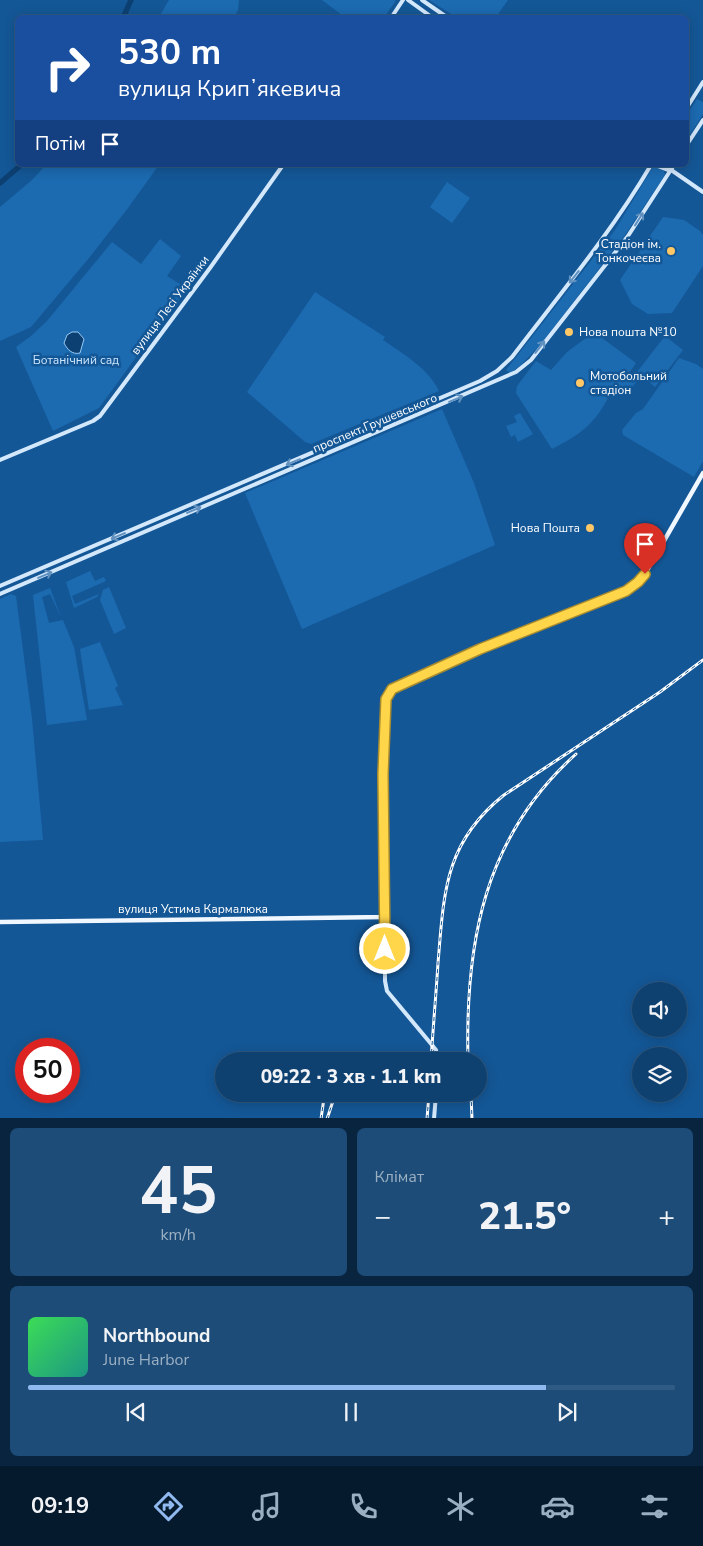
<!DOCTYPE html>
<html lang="uk">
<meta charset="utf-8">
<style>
body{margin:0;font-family:"Nunito Sans",sans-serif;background:#1d4c78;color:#f1f3f6;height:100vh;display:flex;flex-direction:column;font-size:19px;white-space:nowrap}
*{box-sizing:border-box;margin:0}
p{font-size:16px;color:#9bafc3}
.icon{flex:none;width:28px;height:28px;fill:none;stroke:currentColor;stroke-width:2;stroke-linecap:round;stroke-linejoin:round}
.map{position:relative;height:1118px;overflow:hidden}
.drawer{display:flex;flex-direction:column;gap:10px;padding:10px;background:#08243e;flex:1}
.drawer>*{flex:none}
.top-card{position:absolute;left:15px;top:15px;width:674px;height:152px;border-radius:8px;box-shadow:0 2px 12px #0003,0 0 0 1px #2f5a83;background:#1a4fa0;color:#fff;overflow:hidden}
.tools{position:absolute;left:632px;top:982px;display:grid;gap:10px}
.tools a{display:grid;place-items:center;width:55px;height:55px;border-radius:50%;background:#0f4170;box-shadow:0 2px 12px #0003,0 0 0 1px #2f5a83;font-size:25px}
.speed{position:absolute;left:15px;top:1038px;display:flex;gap:10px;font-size:25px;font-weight:700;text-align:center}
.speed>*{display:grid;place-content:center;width:65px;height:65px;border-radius:50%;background:#0f4170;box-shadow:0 2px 12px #0003,0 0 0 1px #2f5a83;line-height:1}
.speed .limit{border:8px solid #d22;background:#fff;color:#111}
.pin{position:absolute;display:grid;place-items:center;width:42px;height:42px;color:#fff;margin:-51px -21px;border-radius:50% 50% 50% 0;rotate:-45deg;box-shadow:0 0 5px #0007}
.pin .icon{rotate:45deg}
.me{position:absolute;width:55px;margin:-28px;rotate:0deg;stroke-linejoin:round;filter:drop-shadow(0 0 4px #0008)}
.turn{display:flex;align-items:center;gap:18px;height:105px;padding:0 20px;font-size:22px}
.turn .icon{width:65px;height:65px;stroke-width:2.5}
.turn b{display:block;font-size:35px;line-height:42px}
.then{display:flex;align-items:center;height:48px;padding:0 20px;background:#0003;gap:10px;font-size:19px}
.big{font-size:38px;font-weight:800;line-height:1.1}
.drawer .widget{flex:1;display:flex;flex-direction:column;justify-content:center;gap:8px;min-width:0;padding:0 18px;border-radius:8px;background:#1d4c78}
.drawer .dial{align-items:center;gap:0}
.dial b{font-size:65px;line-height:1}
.song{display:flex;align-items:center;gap:15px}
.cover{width:60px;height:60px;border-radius:8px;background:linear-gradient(135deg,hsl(130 70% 55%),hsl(170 70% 35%))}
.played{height:5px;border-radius:2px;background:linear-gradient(90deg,#90b9f0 80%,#2f5a83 80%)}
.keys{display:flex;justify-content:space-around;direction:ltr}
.heat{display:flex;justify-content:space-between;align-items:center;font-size:28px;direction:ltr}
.drawer .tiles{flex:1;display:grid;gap:10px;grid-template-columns:1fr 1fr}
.widget:last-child{grid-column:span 2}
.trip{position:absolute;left:215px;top:1052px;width:272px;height:50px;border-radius:25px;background:#0f4170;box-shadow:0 2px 12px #0003,0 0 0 1px #2f5a83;font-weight:800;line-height:50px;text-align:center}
.dock{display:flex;height:80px;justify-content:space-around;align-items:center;background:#061a2d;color:#9bafc3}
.dock .icon{width:35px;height:35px}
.dock .active{color:#90b9f0}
.dock b{font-size:22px;color:#f1f3f6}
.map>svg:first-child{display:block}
</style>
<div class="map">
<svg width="703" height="1119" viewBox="0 0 703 1119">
<rect width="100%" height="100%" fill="#145796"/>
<g fill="#1c6ab0">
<polygon points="169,0 239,0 238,10 234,17 159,17"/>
<polygon points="322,0 395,0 395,2 384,17 346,18"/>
<polygon points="429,0 508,0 496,17 456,17"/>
<polygon points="697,99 703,102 703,114 686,141 686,116"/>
<polygon points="46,165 159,165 128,208 89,258 31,327 0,341 0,207 32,180"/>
<polygon points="653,167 661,168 664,171 665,175 625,235 541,344 520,366 513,371 510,373 506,370 615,230"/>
<polygon points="447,182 470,198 452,223 430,207"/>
<polygon points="663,217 684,220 700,231 703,235 703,266 672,313 648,314 632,304 620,280"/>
<polygon points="160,239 181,256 167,276 188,289 161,323 99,408 53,431 16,347 31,336 47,321 112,242 141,264"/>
<path d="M315 292 385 337 383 340C402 353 429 369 439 391L311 444 305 442 247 392Z"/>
<path d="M594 332 636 363 629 373 638 380 626 394 614 386C598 420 586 432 552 449L516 393 517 386 536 361 551 370 567 352Z"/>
<polygon points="665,336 683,350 655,387 637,372"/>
<polygon points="679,358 696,364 703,369 703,461 694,477 623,435 622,430 636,413 643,409"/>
<polygon points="442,409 474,483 495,545 302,629 245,493"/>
<polygon points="520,413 533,434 518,442 515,435 511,437 506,426 517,422 514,416"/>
<polygon points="90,571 95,581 104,577 106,581 72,596 75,604 99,594 97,597 74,608 66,582"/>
<polygon points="109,587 126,628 114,634 100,600 103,590"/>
<polygon points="50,588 61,617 50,594 42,597 49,623 63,620 74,647 87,720 47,725 33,595"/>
<polygon points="11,594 16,596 32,719 43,840 0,842 0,599"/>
<polygon points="100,642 118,686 115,688 123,705 89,710 80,649"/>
</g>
<path fill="#0d4072" stroke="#97caf5" d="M72 332H78L84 339 80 353C72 355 67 349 64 343L67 335Z"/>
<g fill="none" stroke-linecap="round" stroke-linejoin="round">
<g stroke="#0d4072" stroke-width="5.5">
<polyline points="123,18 131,0"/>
<polyline points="0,183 21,165"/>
</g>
<g stroke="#d4e8fc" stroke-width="4">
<polyline points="408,0 433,18"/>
<polyline points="422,0 448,18"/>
<polyline points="391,18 403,0"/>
<polyline points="686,109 703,82"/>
<polyline points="686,146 703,120"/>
<polyline points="655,165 668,170"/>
<polyline points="664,165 703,192"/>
<polyline points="0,460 93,421 100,416 210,268 283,165"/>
<path d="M0 586 480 381 497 371 512 357C560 294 611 233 651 165"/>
<polyline points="0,594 516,372 531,360 628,236 674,165"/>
<polyline points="385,917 385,981 387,991 432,1045 436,1050 438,1061"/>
<polyline points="434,1119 436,1094"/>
</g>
<polyline stroke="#f0f7ff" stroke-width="4.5" points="0,922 385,917 383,774 386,699 392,689 481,649 626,591 638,583 645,574 703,473"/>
<g stroke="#fff" stroke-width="3">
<g id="rail">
<path d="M431 1061C433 1028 436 995 438 963 444 893 444 843 504 795L660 692 703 660"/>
<path d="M468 1061C465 942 484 837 576 754"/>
<polyline points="471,1094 472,1119"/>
<polyline points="321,1119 324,1098"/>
<polyline points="327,1119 333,1101"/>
<polyline points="427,1119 429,1094"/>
</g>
</g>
<use href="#rail" stroke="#145796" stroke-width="1" stroke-dasharray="4" stroke-linecap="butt"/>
</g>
<defs><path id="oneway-shaft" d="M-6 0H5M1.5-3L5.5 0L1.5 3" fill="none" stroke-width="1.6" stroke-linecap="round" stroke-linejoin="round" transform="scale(1.25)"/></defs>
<g stroke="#6191bf">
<use href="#oneway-shaft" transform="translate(639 219) rotate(-58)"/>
<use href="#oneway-shaft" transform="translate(574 277) rotate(128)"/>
<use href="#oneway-shaft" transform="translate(540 347) rotate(-52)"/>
<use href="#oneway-shaft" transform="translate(456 399) rotate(-23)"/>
<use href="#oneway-shaft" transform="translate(293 462) rotate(157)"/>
<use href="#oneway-shaft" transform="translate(194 510) rotate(-23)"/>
<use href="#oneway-shaft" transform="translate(118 536) rotate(157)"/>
<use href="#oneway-shaft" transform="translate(45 575) rotate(-23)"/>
</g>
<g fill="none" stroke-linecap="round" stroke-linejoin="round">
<g stroke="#a68a30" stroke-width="12">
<polyline id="route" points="385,949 383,774 386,699 392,689 480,649 626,591 638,582 645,574"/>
</g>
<use href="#route" stroke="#ffd54a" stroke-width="9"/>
</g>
<g fill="#ffc766" stroke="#145796" stroke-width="2">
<circle cx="671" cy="251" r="5"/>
<circle cx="569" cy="332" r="5"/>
<circle cx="580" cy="383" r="5"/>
<circle cx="590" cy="528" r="5"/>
</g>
<g text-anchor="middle" stroke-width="5" stroke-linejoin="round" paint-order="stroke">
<g font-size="12" fill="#fff" stroke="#145796" text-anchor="end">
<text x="661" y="248">Стадіон ім.<tspan x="661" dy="14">Тонкочеєва</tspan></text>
<text x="579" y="336" text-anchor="start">Нова пошта №10</text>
<text x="590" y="380" text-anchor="start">Мотобольний<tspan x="590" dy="14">стадіон</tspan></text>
<text x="580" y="532">Нова Пошта</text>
</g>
<g font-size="12" fill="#fff" stroke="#145796">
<text transform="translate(170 305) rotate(-53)" y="4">вулиця Лесі Українки</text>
<text transform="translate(375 423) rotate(-23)" y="4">проспект Грушевського</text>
<text x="193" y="913">вулиця Устима Кармалюка</text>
</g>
<g font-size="12" fill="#cde6fd" stroke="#145796">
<text x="76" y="364">Ботанічний сад</text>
</g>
</g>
</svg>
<div class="tools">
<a><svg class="icon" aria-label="sound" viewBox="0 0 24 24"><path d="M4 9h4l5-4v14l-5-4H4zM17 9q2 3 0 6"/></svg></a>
<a><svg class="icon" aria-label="layers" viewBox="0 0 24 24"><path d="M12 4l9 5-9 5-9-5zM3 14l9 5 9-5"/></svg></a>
</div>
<div class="speed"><div class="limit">50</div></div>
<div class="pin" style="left:645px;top:574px;background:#d93025"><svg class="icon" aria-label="arrive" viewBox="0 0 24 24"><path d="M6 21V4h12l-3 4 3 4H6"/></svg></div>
<svg class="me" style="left:385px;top:949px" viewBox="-20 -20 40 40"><circle r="17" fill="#ffd54a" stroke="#fff" stroke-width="3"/><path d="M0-11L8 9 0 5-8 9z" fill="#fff"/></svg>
<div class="trip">09:22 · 3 хв · 1.1 km</div>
<div class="top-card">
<div class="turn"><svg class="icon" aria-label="right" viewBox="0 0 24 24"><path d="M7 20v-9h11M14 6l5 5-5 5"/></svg><div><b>530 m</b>вулиця Крипʼякевича</div></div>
<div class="then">Потім<svg class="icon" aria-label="arrive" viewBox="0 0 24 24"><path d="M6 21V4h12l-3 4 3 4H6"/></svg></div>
</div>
</div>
<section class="drawer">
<div class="tiles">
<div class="widget dial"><b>45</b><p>km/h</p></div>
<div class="widget"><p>Клімат</p>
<div class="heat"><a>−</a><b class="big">21.5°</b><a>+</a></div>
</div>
<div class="widget">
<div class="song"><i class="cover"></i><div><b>Northbound</b><p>June Harbor</p></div></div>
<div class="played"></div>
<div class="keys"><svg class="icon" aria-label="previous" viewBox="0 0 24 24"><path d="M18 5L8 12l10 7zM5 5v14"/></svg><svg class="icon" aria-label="pause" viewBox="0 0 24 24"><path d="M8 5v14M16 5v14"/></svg><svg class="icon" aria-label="next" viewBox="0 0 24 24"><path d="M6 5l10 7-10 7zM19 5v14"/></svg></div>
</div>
</div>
</section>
<nav class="dock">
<b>09:19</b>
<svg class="icon active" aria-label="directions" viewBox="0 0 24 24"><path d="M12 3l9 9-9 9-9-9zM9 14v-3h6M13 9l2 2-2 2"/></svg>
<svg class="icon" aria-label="music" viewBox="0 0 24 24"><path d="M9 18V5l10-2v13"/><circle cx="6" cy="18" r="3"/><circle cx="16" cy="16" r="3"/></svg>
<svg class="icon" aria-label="phone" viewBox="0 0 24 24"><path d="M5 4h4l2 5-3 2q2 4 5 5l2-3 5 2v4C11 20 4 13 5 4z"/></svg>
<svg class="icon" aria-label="climate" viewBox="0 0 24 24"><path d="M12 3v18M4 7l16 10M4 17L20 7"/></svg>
<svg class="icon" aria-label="car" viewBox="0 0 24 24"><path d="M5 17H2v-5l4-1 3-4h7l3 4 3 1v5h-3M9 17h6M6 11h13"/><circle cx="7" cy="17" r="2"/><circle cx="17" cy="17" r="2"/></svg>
<svg class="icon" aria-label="filters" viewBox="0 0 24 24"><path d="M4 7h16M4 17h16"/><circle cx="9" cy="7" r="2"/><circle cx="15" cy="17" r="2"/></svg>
</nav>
